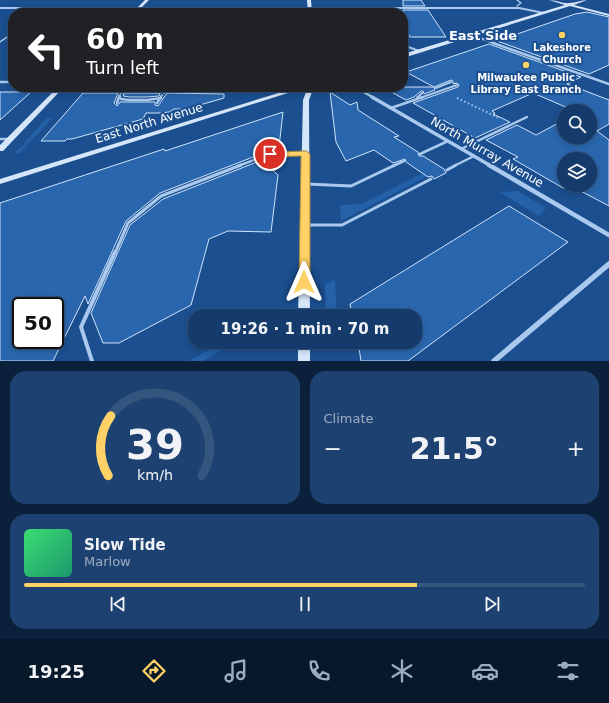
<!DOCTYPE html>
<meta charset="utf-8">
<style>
body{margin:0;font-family:"DejaVu Sans",sans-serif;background:#1d4271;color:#f1f3f6;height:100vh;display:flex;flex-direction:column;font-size:15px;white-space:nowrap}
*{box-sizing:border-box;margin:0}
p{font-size:13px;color:#9dadc1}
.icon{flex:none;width:22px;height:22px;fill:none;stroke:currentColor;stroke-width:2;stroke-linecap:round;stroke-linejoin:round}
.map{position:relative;height:361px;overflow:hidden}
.side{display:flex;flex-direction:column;gap:10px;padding:10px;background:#0b203b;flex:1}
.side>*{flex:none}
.guide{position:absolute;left:8px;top:8px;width:400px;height:84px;border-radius:16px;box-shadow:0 2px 6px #0003,0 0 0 1px #33557e;background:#202124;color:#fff;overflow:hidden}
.tools{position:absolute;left:557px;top:104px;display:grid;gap:8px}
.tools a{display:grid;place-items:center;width:40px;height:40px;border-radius:50%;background:#143b6b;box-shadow:0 2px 6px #0003,0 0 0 1px #33557e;font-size:20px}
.speed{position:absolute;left:12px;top:297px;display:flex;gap:8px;font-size:20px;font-weight:700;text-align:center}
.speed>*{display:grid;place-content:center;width:52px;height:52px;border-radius:50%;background:#143b6b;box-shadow:0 2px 6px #0003,0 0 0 1px #33557e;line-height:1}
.speed .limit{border:2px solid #111;border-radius:6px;background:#fff;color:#111}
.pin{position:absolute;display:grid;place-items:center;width:34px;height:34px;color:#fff;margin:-17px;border:2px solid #fff;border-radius:50%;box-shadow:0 1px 4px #0007}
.me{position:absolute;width:44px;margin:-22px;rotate:0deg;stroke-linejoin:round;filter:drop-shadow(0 0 3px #0008)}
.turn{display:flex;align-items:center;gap:14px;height:84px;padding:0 12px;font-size:18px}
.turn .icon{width:52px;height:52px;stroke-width:2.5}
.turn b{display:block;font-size:28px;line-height:34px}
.big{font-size:30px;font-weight:600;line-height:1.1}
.side .tile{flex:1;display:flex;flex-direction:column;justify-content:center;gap:6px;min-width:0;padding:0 14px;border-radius:16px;background:#1d4271}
.side .dial{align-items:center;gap:0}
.dial svg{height:104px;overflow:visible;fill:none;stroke:#33557e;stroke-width:7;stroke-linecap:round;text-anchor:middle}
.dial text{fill:#f1f3f6;stroke:none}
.song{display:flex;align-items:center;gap:12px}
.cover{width:48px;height:48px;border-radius:6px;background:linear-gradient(135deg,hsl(140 70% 55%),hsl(160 70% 35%))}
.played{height:4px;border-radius:2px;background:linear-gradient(90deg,#ffd166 70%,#33557e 70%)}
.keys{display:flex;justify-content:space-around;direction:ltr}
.heat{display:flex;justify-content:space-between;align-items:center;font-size:22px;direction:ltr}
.side .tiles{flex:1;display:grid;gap:10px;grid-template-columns:1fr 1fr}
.tile:last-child{grid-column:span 2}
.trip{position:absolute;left:188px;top:309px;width:234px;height:40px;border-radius:16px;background:#143b6b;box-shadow:0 2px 6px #0003,0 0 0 1px #33557e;font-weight:600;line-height:40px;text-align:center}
.tabs{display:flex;height:64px;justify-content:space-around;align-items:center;background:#08182b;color:#9dadc1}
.tabs .icon{width:28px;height:28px}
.tabs .on{color:#ffd166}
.tabs b{font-size:18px;color:#f1f3f6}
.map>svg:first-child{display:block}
</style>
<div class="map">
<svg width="609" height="361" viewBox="0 0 609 361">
<rect width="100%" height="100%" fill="#1b4f8f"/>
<g fill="#2461a8">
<polygon points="47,118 52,118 20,153 14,153 25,144 24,143"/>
<polygon points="423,173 428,176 341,221 340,205 361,204"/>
<polygon points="518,191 546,208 539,216 500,192"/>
<polygon points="335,280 337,316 326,316 325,285"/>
<polygon points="223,342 236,342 203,361 189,361"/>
</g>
<g fill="#2a66ad" stroke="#cfe3fa" fill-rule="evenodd">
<polygon points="403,0 421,0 425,6 403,6"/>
<polygon points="403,10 428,10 446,37 410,37 403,23"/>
<polygon points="587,12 609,17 609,65 589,74 497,41 575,14"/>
<path d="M489 44 581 77 567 84 609 100V124L597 131 609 140V206L573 187 563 188 513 159 518 157 486 140 517 125 536 135 564 120V137H590V111H575L533 93 492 111 495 113 493 114 510 122 475 138 413 103 458 87 459 85 457 83 453 84V81L451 80 434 87 406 72ZM564 159H590V185H564Z"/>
<polygon points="382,87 434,87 435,90 424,94 423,91 421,91 414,97 406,100"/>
<polygon points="0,92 31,92 0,120"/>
<polygon points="330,92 350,105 357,102 358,110 399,136 394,137 418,152 419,156 423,156 444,169 446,173 434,179 432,176 428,177 406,162 405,159 393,163 374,150 346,161 336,142"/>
<polygon points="83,93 118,93 114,103 117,106 120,102 155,102 155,105 158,106 167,93 224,94 224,98 186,109 174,109 169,112 160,113 146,113 143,119 72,139 67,139 65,141 41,141"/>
<polygon points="124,93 160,93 159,96 146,97 130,97 123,96"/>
<path d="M283 112 279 147 160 193 126 221 88 304 85 296 53 361H0V203L164 149 165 151ZM21 306H55V340H21Z"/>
<polygon points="262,160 278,175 271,232 228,231 209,239 191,305 119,343 103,343 91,313 130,225 163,199"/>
<polygon points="509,206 568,242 408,361 361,361 358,342 415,342 415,316 352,316 350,304"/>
</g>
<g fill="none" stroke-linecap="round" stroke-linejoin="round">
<polyline stroke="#a9c9ee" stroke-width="2" stroke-dasharray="1.5 2.5" stroke-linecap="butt" points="457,98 499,118"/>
<g stroke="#a9c9ee" stroke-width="1.5">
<polyline points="517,0 521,3 517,6"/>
<polyline points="43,13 50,8"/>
<polyline points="0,42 13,33"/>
</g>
<g stroke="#a9c9ee" stroke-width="2">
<polyline points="403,45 419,51"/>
<polyline points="436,88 451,82"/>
<polyline points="121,93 125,87"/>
<polyline points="164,93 167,87"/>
<polyline points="119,96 120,98"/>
<polyline points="119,98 120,95"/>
<polyline points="160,98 162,95"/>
<polyline points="417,98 422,93"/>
<polyline points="420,98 457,85"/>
</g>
<g stroke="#a9c9ee" stroke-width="2.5">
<polyline points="120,97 121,99 129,100"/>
<polyline points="417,98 418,97"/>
<polyline points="130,100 146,100"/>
<polyline points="147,100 161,98"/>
<polyline points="117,103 119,97"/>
<polyline points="157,103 161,97"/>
<polyline points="391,108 423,97"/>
<polyline points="0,139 8,139"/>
<polyline points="461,149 527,117"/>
<polyline points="420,154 448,141"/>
<polyline points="238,166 270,154 305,154"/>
<polyline points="393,166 404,161"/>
<polyline points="454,166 474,156"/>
</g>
<g stroke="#a9c9ee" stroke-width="3">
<polyline points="447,170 456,165"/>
<polyline points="307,184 351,186 395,165"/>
<polyline points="307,225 342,225 431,179"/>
<polyline points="115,253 128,223 161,196 241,165"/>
</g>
<polyline stroke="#a9c9ee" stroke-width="4" points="92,361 81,327 115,252"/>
<g stroke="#a9c9ee" stroke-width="2">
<polyline points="0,8 519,8 544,13"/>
<polyline points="472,35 496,44"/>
</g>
<g stroke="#a9c9ee" stroke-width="2.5">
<polyline points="493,43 609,84"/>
<polyline points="0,82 13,82"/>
<polyline points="281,87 288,92"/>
<polyline points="355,87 374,98"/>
</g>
<polyline stroke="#a9c9ee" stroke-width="3.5" points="372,97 491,166"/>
<polyline stroke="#a9c9ee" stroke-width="4.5" points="489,165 609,235"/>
<polyline stroke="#a9c9ee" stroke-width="5.5" points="494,361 609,264"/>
<g fill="#d6e6fa" fill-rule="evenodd">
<polygon points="145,0 149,0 136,13 132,13"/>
<polygon points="307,0 311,0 312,13 308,13"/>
<path d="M549 0C556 0 563 4 570 3 576 3 581 0 587 0L574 5 609 14V16L570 6 403 58V54L565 5Z"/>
<polygon points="58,87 64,87 3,151 0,151 0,145"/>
<polygon points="298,87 307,87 0,184 0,179"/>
<polygon points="308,87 314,87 309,100 310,316 298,316 303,100"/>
<rect x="298" y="342" width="12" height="19"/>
</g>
</g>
<polygon fill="#ffd166" stroke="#a68842" points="306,151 310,154 310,282 309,285 300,285 299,282 301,156 270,157 266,154 270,152"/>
<g fill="#ffd166" stroke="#1b4f8f" stroke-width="1.5">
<circle cx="562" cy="35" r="4"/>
<circle cx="526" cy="65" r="4"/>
</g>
<g text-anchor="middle" stroke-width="4" stroke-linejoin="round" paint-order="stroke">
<g font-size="10" font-weight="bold" fill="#fff" stroke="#1b4f8f">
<text x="562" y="51">Lakeshore<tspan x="562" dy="12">Church</tspan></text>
<text x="526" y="81">Milwaukee Public<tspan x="526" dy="12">Library East Branch</tspan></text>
</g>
<g font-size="12" fill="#fff" stroke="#1b4f8f">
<text transform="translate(149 123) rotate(-17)" y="4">East North Avenue</text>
<text transform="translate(487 152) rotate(30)" y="4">North Murray Avenue</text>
</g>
<g font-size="13" font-weight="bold" fill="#fff" stroke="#1b4f8f">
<text x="483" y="40">East Side</text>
</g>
</g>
</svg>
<div class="tools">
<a><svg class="icon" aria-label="search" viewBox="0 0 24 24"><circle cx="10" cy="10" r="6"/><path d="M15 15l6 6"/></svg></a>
<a><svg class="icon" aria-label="layers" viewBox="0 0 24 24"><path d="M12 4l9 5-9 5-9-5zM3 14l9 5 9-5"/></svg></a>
</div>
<div class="speed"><div class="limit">50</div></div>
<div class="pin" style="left:270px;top:154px;background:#d93025"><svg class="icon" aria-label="arrive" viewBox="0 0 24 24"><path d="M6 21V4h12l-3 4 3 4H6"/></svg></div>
<svg class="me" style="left:304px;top:282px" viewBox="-20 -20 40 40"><path d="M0-17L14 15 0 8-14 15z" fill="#ffd166" stroke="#fff" stroke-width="4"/></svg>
<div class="trip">19:26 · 1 min · 70 m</div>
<div class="guide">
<div class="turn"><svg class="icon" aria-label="left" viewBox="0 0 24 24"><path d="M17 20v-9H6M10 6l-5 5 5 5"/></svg><div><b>60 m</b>Turn left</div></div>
</div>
</div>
<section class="side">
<div class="tiles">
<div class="tile dial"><svg viewBox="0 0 100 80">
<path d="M14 69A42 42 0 1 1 86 69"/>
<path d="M14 69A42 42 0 0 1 16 23" stroke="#ffd166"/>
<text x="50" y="56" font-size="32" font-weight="700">39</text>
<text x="50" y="72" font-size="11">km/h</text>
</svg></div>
<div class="tile"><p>Climate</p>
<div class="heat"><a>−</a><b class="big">21.5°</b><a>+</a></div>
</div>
<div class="tile">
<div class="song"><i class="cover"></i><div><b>Slow Tide</b><p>Marlow</p></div></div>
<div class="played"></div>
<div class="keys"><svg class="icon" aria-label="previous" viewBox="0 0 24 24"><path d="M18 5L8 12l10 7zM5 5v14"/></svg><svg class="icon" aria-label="pause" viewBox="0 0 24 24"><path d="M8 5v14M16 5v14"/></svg><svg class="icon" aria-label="next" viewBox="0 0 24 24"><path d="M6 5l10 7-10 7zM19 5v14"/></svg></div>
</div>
</div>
</section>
<nav class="tabs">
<b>19:25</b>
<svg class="icon on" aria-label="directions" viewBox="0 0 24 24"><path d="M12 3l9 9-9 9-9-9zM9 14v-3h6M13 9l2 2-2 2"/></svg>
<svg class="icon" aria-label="music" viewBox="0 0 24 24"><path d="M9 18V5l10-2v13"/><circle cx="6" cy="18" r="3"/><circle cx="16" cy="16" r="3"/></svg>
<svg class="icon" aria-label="phone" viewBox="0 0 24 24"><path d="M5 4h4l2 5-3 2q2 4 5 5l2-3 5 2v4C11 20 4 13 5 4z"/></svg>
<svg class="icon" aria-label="climate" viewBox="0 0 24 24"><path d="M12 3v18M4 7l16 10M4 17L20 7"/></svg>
<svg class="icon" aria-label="car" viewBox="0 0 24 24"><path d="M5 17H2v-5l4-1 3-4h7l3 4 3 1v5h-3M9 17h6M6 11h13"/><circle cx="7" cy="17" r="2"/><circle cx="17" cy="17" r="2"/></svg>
<svg class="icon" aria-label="filters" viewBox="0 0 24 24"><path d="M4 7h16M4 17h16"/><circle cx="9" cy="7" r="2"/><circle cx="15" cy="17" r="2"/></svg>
</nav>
